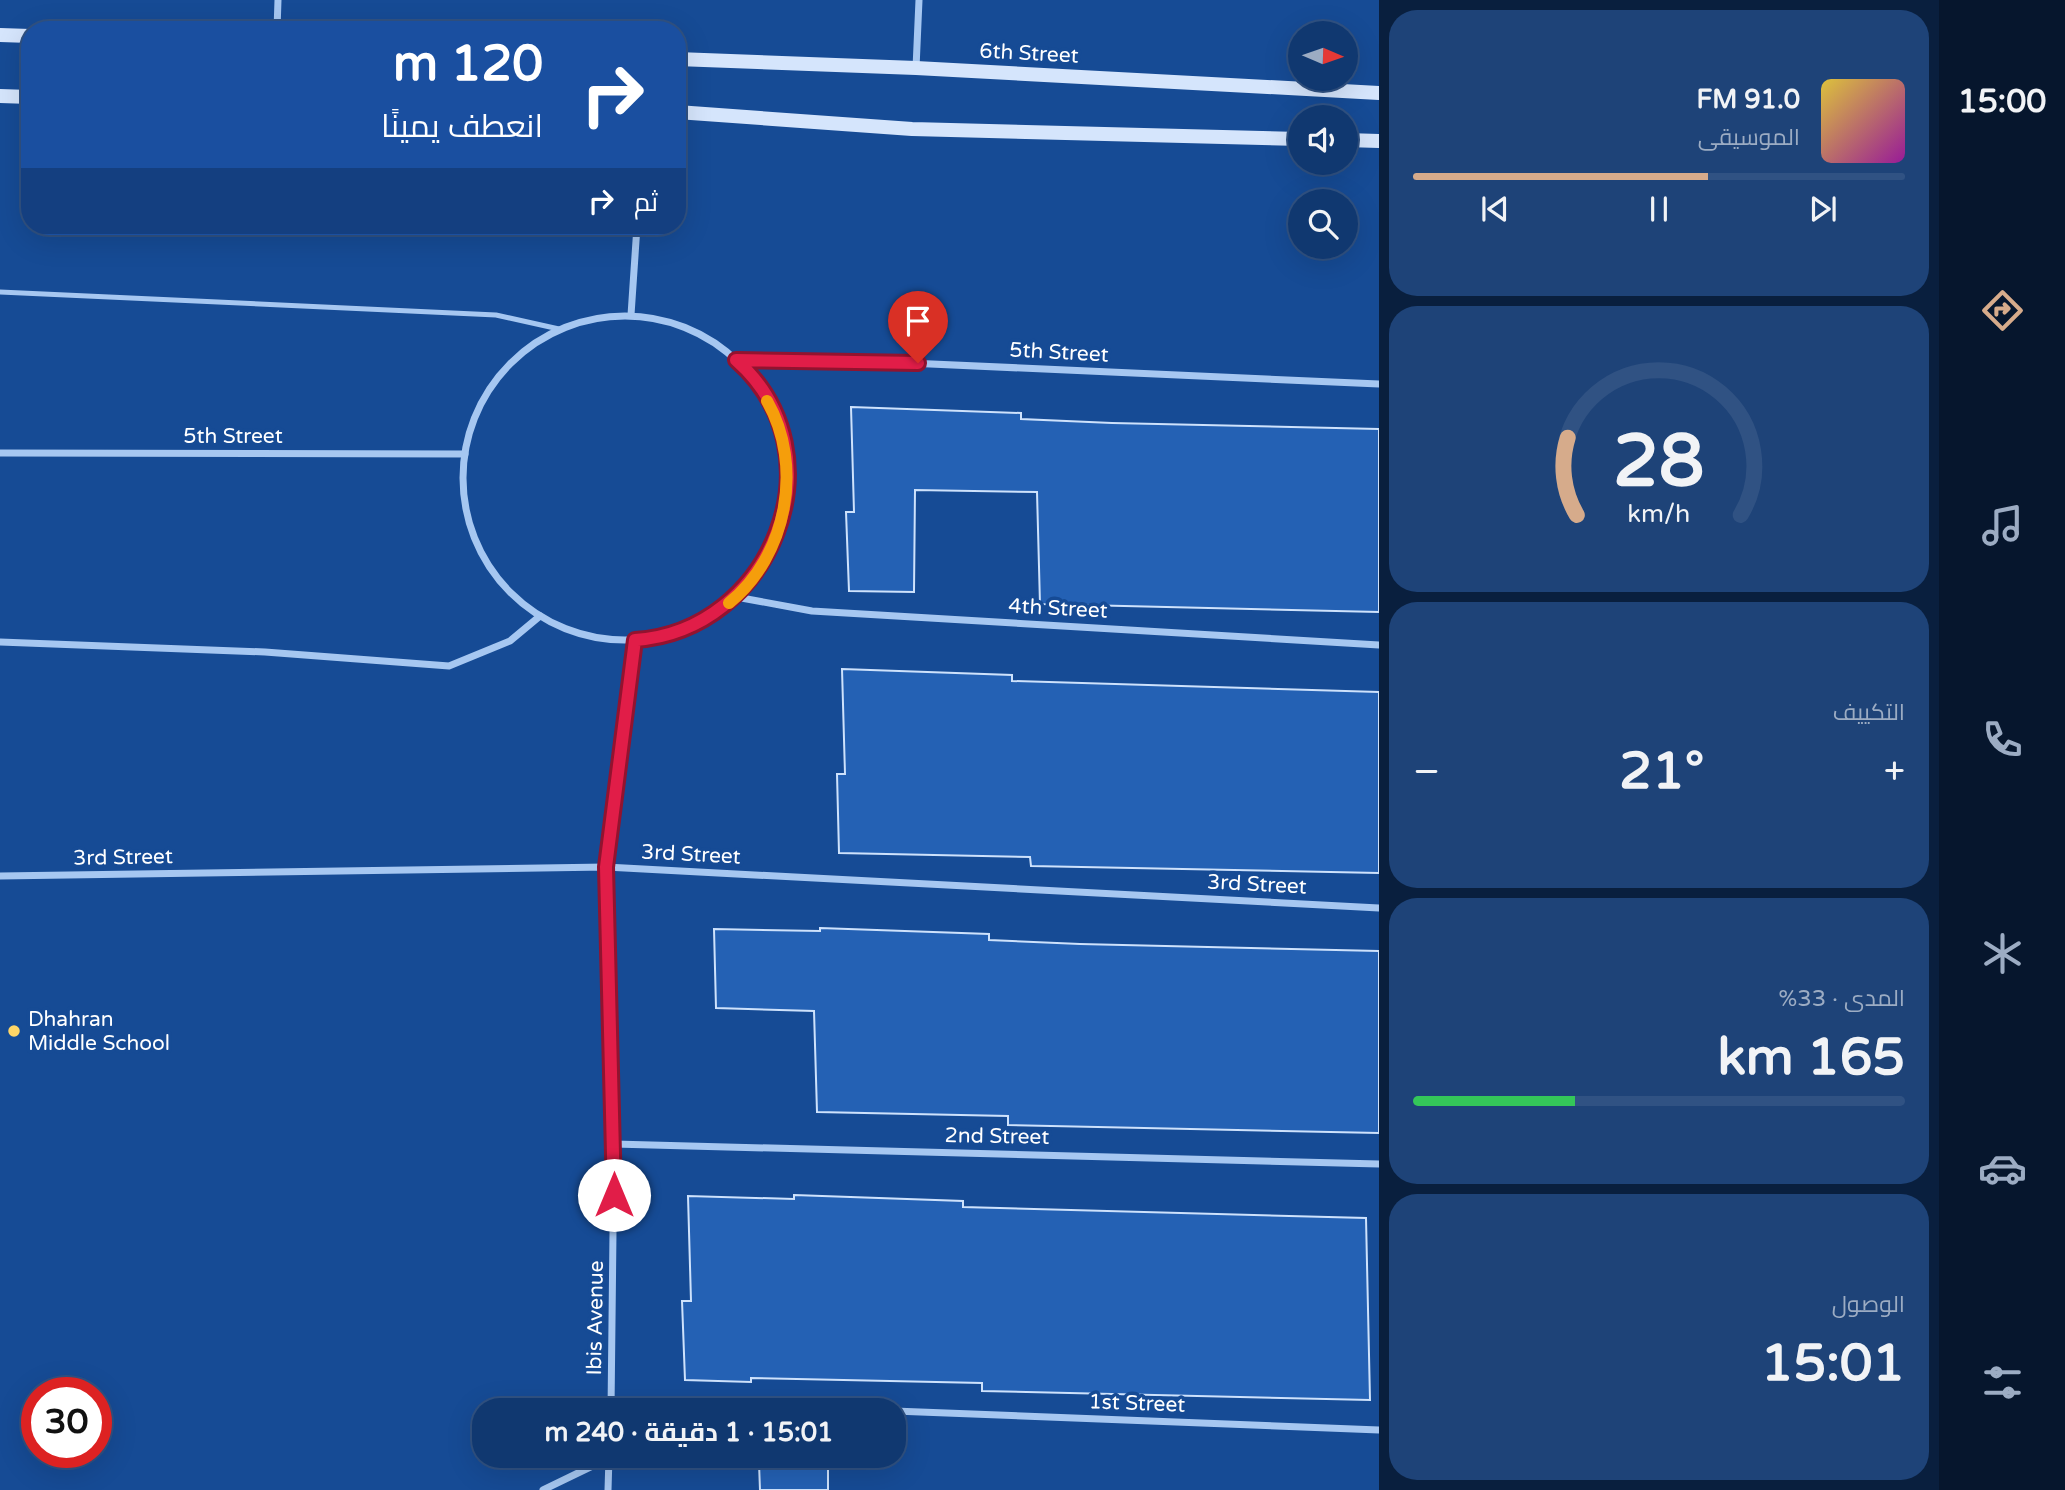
<!DOCTYPE html>
<html lang="ar">
<meta charset="utf-8">
<style>
body{margin:0;font-family:"Varela Round",Cairo,sans-serif;background:#1e4378;color:#f1f3f6;direction:rtl;height:100vh;display:flex;flex-direction:column;font-size:26px;white-space:nowrap}
*{box-sizing:border-box;margin:0}
p{font-size:23px;color:#9cacc3}
.icon{flex:none;width:38px;height:38px;fill:none;stroke:currentColor;stroke-width:2;stroke-linecap:round;stroke-linejoin:round}
.map{position:relative;flex:1;overflow:hidden;direction:ltr}
.details{display:flex;flex-direction:column;gap:10px;padding:10px;background:#091f3e;width:560px}
.details>*{flex:none}
.banner{position:absolute;left:21px;top:21px;width:665px;height:214px;border-radius:28px;box-shadow:0 7px 28px #0002,0 0 0 2px #305283;direction:rtl;background:#1a4fa0;color:#fff;overflow:hidden}
.needle{width:46px;rotate:92deg}
.buttons{position:absolute;left:1288px;top:21px;display:grid;gap:14px}
.buttons a{display:grid;place-items:center;width:70px;height:70px;border-radius:50%;background:#103870;box-shadow:0 7px 28px #0002,0 0 0 2px #305283;font-size:35px}
.speed{position:absolute;left:21px;top:1377px;display:flex;gap:14px;font-size:35px;font-weight:700;text-align:center}
.speed>*{display:grid;place-content:center;width:91px;height:91px;border-radius:50%;background:#103870;box-shadow:0 7px 28px #0002,0 0 0 2px #305283;line-height:1}
.speed .limit{border:10px solid #d22;background:#fff;color:#111}
.pin{position:absolute;display:grid;place-items:center;width:60px;height:60px;color:#fff;margin:-72px -30px;border-radius:50% 50% 50% 0;rotate:-45deg;box-shadow:0 0 7px #0007}
.pin .icon{rotate:45deg}
.me{position:absolute;width:77px;margin:-38px;rotate:0deg;stroke-linejoin:round;filter:drop-shadow(0 0 5px #0008)}
.turn{display:flex;align-items:center;gap:24px;height:147px;padding:0 28px;font-size:32px}
.turn .icon{width:91px;height:91px;stroke-width:2.5}
.turn b{display:block;font-size:49px;line-height:60px}
.then{display:flex;align-items:center;height:66px;padding:0 28px;background:#0003;gap:14px;font-size:26px}
.big{font-size:52px;font-weight:700;line-height:1.1}
.details .widget{flex:1;display:flex;flex-direction:column;justify-content:center;gap:10px;min-width:0;padding:0 24px;border-radius:28px;background:#1e4378}
.details .dial{align-items:center;gap:0}
.dial svg{height:182px;overflow:visible;fill:none;stroke:#305283;stroke-width:7;stroke-linecap:round;text-anchor:middle}
.dial text{fill:#f1f3f6;stroke:none}
.song{display:flex;align-items:center;gap:21px}
.cover{width:84px;height:84px;border-radius:10px;background:linear-gradient(135deg,hsl(50 70% 55%),hsl(300 70% 35%))}
.played{height:7px;border-radius:4px;background:linear-gradient(90deg,#d6ab8b 60%,#305283 60%)}
.keys{display:flex;justify-content:space-around;direction:ltr}
.heat{display:flex;justify-content:space-between;align-items:center;font-size:38px;direction:ltr}
.charge{height:10px;border-radius:5px;background:linear-gradient(90deg,#34c759 33%,#305283 0)}
.trip{position:absolute;left:472px;top:1398px;width:434px;height:70px;border-radius:28px;background:#103870;box-shadow:0 7px 28px #0002,0 0 0 2px #305283;font-weight:700;line-height:70px;text-align:center;direction:rtl}
main{display:flex;flex:1;min-height:0}
.dock{display:flex;flex-direction:column;width:126px;justify-content:space-around;align-items:center;background:#06162d;color:#9cacc3}
.dock .icon{width:49px;height:49px}
.dock .selected{color:#d6ab8b}
.dock b{font-size:32px;color:#f1f3f6}
.map>svg:first-child{display:block}
</style>
<main>
<nav class="dock">
<b>15:00</b>
<svg class="icon selected" aria-label="directions" viewBox="0 0 24 24"><path d="M12 3l9 9-9 9-9-9zM9 14v-3h6M13 9l2 2-2 2"/></svg>
<svg class="icon" aria-label="music" viewBox="0 0 24 24"><path d="M9 18V5l10-2v13"/><circle cx="6" cy="18" r="3"/><circle cx="16" cy="16" r="3"/></svg>
<svg class="icon" aria-label="phone" viewBox="0 0 24 24"><path d="M5 4h4l2 5-3 2q2 4 5 5l2-3 5 2v4C11 20 4 13 5 4z"/></svg>
<svg class="icon" aria-label="climate" viewBox="0 0 24 24"><path d="M12 3v18M4 7l16 10M4 17L20 7"/></svg>
<svg class="icon" aria-label="car" viewBox="0 0 24 24"><path d="M5 17H2v-5l4-1 3-4h7l3 4 3 1v5h-3M9 17h6M6 11h13"/><circle cx="7" cy="17" r="2"/><circle cx="17" cy="17" r="2"/></svg>
<svg class="icon" aria-label="filters" viewBox="0 0 24 24"><path d="M4 7h16M4 17h16"/><circle cx="9" cy="7" r="2"/><circle cx="15" cy="17" r="2"/></svg>
</nav>
<section class="details">
<div class="widget">
<div class="song"><i class="cover"></i><div><b>91.0 FM</b><p>الموسيقى</p></div></div>
<div class="played"></div>
<div class="keys"><svg class="icon" aria-label="previous" viewBox="0 0 24 24"><path d="M18 5L8 12l10 7zM5 5v14"/></svg><svg class="icon" aria-label="pause" viewBox="0 0 24 24"><path d="M8 5v14M16 5v14"/></svg><svg class="icon" aria-label="next" viewBox="0 0 24 24"><path d="M6 5l10 7-10 7zM19 5v14"/></svg></div>
</div>
<div class="widget dial"><svg viewBox="0 0 100 80">
<path d="M14 69A42 42 0 1 1 86 69"/>
<path d="M14 69A42 42 0 0 1 10 35" stroke="#d6ab8b"/>
<text x="50" y="56" font-size="32" font-weight="700">28</text>
<text x="50" y="72" font-size="11">km/h</text>
</svg></div>
<div class="widget"><p>التكييف</p>
<div class="heat"><a>−</a><b class="big">21°</b><a>+</a></div>
</div>
<div class="widget"><p>المدى · 33%</p><b class="big">165 km</b><div class="charge"></div></div>
<div class="widget"><p>الوصول</p><b class="big">15:01</b></div>
</section>
<div class="map">
<svg width="1379" height="1490" viewBox="0 0 1379 1490">
<rect width="100%" height="100%" fill="#164b95"/>
<g fill="#2461b4" stroke="#cee2fc" stroke-width="2">
<polygon points="851,407 1021,413 1021,419 1112,423 1379,429 1379,612 1040,604 1037,492 915,490 914,592 849,591 846,512 854,512"/>
<polygon points="842,669 1012,675 1012,681 1379,692 1379,873 1031,866 1030,857 839,853 837,774 845,774"/>
<polygon points="820,928 989,934 989,940 1080,944 1379,951 1379,1133 1008,1125 1008,1116 817,1112 814,1011 716,1008 714,929 820,931"/>
<polygon points="794,1195 963,1201 963,1207 1366,1218 1370,1400 982,1391 982,1383 751,1378 751,1382 685,1380 682,1301 691,1301 688,1196 794,1199"/>
<polygon points="759,1463 828,1464 828,1490 760,1490"/>
</g>
<g fill="none" stroke-linecap="round" stroke-linejoin="round">
<polyline stroke="#a6c7f1" stroke-width="5" points="0,292 496,315 559,329 542,339"/>
<g stroke="#a6c7f1" stroke-width="7">
<polyline points="277,30 278,0"/>
<polyline points="916,68 919,0"/>
<polyline points="631,315 637,226"/>
<circle cx="625" cy="478" r="162"/>
<polyline points="736,360 864,361 1379,384"/>
<polyline points="0,453 465,454"/>
<polyline points="736,597 812,611 1379,645"/>
<polyline points="0,642 265,652 449,666 510,641 540,616"/>
<polyline points="0,876 606,867 1379,908"/>
<polyline points="614,1144 1379,1164"/>
<polyline points="611,1401 870,1410"/>
<polyline points="611,1410 614,1144 606,867 635,640"/>
<polyline points="894,1411 1379,1430"/>
<polyline points="543,1490 609,1458"/>
<polyline points="608,1490 609,1457"/>
</g>
<g stroke="#d5e5fc" stroke-width="14">
<polyline points="0,35 30,36"/>
<polyline points="677,59 916,68 1379,93"/>
<polyline points="0,96 30,97"/>
<polyline points="677,112 912,129 1300,139"/>
<polyline points="1346,140 1379,141"/>
</g>
</g>
<g fill="none" stroke-linecap="round" stroke-linejoin="round">
<g stroke="#92132f" stroke-width="18">
<path id="route" d="M614 1195 606 867 635 640C772 631 843 454 736 360L918 363"/>
</g>
<use href="#route" stroke="#e11d48" stroke-width="12"/>
<path stroke="#f59e0b" stroke-width="12" d="M729 603C787 556 804 466 767 401"/>
</g>
<circle fill="#ffd667" stroke="#164b95" stroke-width="2.5" cx="14" cy="1031" r="7"/>
<g text-anchor="middle" stroke-width="7" stroke-linejoin="round" paint-order="stroke">
<g font-size="21" fill="#fff" stroke="#164b95">
<text transform="translate(1029 53) rotate(3)" y="7">6th Street</text>
<text transform="translate(1059 352) rotate(3)" y="7">5th Street</text>
<text x="233" y="443">5th Street</text>
<text transform="translate(1058 608) rotate(3)" y="7">4th Street</text>
<text transform="translate(691 854) rotate(3)" y="7">3rd Street</text>
<text transform="translate(123 857) rotate(-1)" y="7">3rd Street</text>
<text transform="translate(1257 884) rotate(3)" y="7">3rd Street</text>
<text transform="translate(997 1136) rotate(1)" y="7">2nd Street</text>
<text transform="translate(595 1318) rotate(-89)" y="7">Ibis Avenue</text>
<text transform="translate(1137 1403) rotate(2)" y="7">1st Street</text>
</g>
<g font-size="21" fill="#fff" stroke="#164b95" text-anchor="start">
<text x="28" y="1026">Dhahran<tspan x="28" dy="24">Middle School</tspan></text>
</g>
</g>
</svg>
<div class="buttons">
<a><svg class="needle" viewBox="-14 -14 28 28"><path d="M0-13l5 13h-10z" fill="#e53935"/><path d="M0 13l5-13h-10z" fill="#9cacc3"/></svg></a>
<a><svg class="icon" aria-label="sound" viewBox="0 0 24 24"><path d="M4 9h4l5-4v14l-5-4H4zM17 9q2 3 0 6"/></svg></a>
<a><svg class="icon" aria-label="search" viewBox="0 0 24 24"><circle cx="10" cy="10" r="6"/><path d="M15 15l6 6"/></svg></a>
</div>
<div class="speed"><div class="limit">30</div></div>
<div class="pin" style="left:918px;top:363px;background:#d93025"><svg class="icon" aria-label="arrive" viewBox="0 0 24 24"><path d="M6 21V4h12l-3 4 3 4H6"/></svg></div>
<svg class="me" style="left:614px;top:1195px" viewBox="-20 -20 40 40"><circle r="19" fill="#fff"/><path d="M0-13L10 11 0 6-10 11z" fill="#e11d48"/></svg>
<div class="trip">15:01 · 1 دقيقة · 240 m</div>
<div class="banner">
<div class="turn"><svg class="icon" aria-label="right" viewBox="0 0 24 24"><path d="M7 20v-9h11M14 6l5 5-5 5"/></svg><div><b>120 m</b>انعطف يمينًا</div></div>
<div class="then">ثم<svg class="icon" aria-label="right" viewBox="0 0 24 24"><path d="M7 20v-9h11M14 6l5 5-5 5"/></svg></div>
</div>
</div>
</main>
